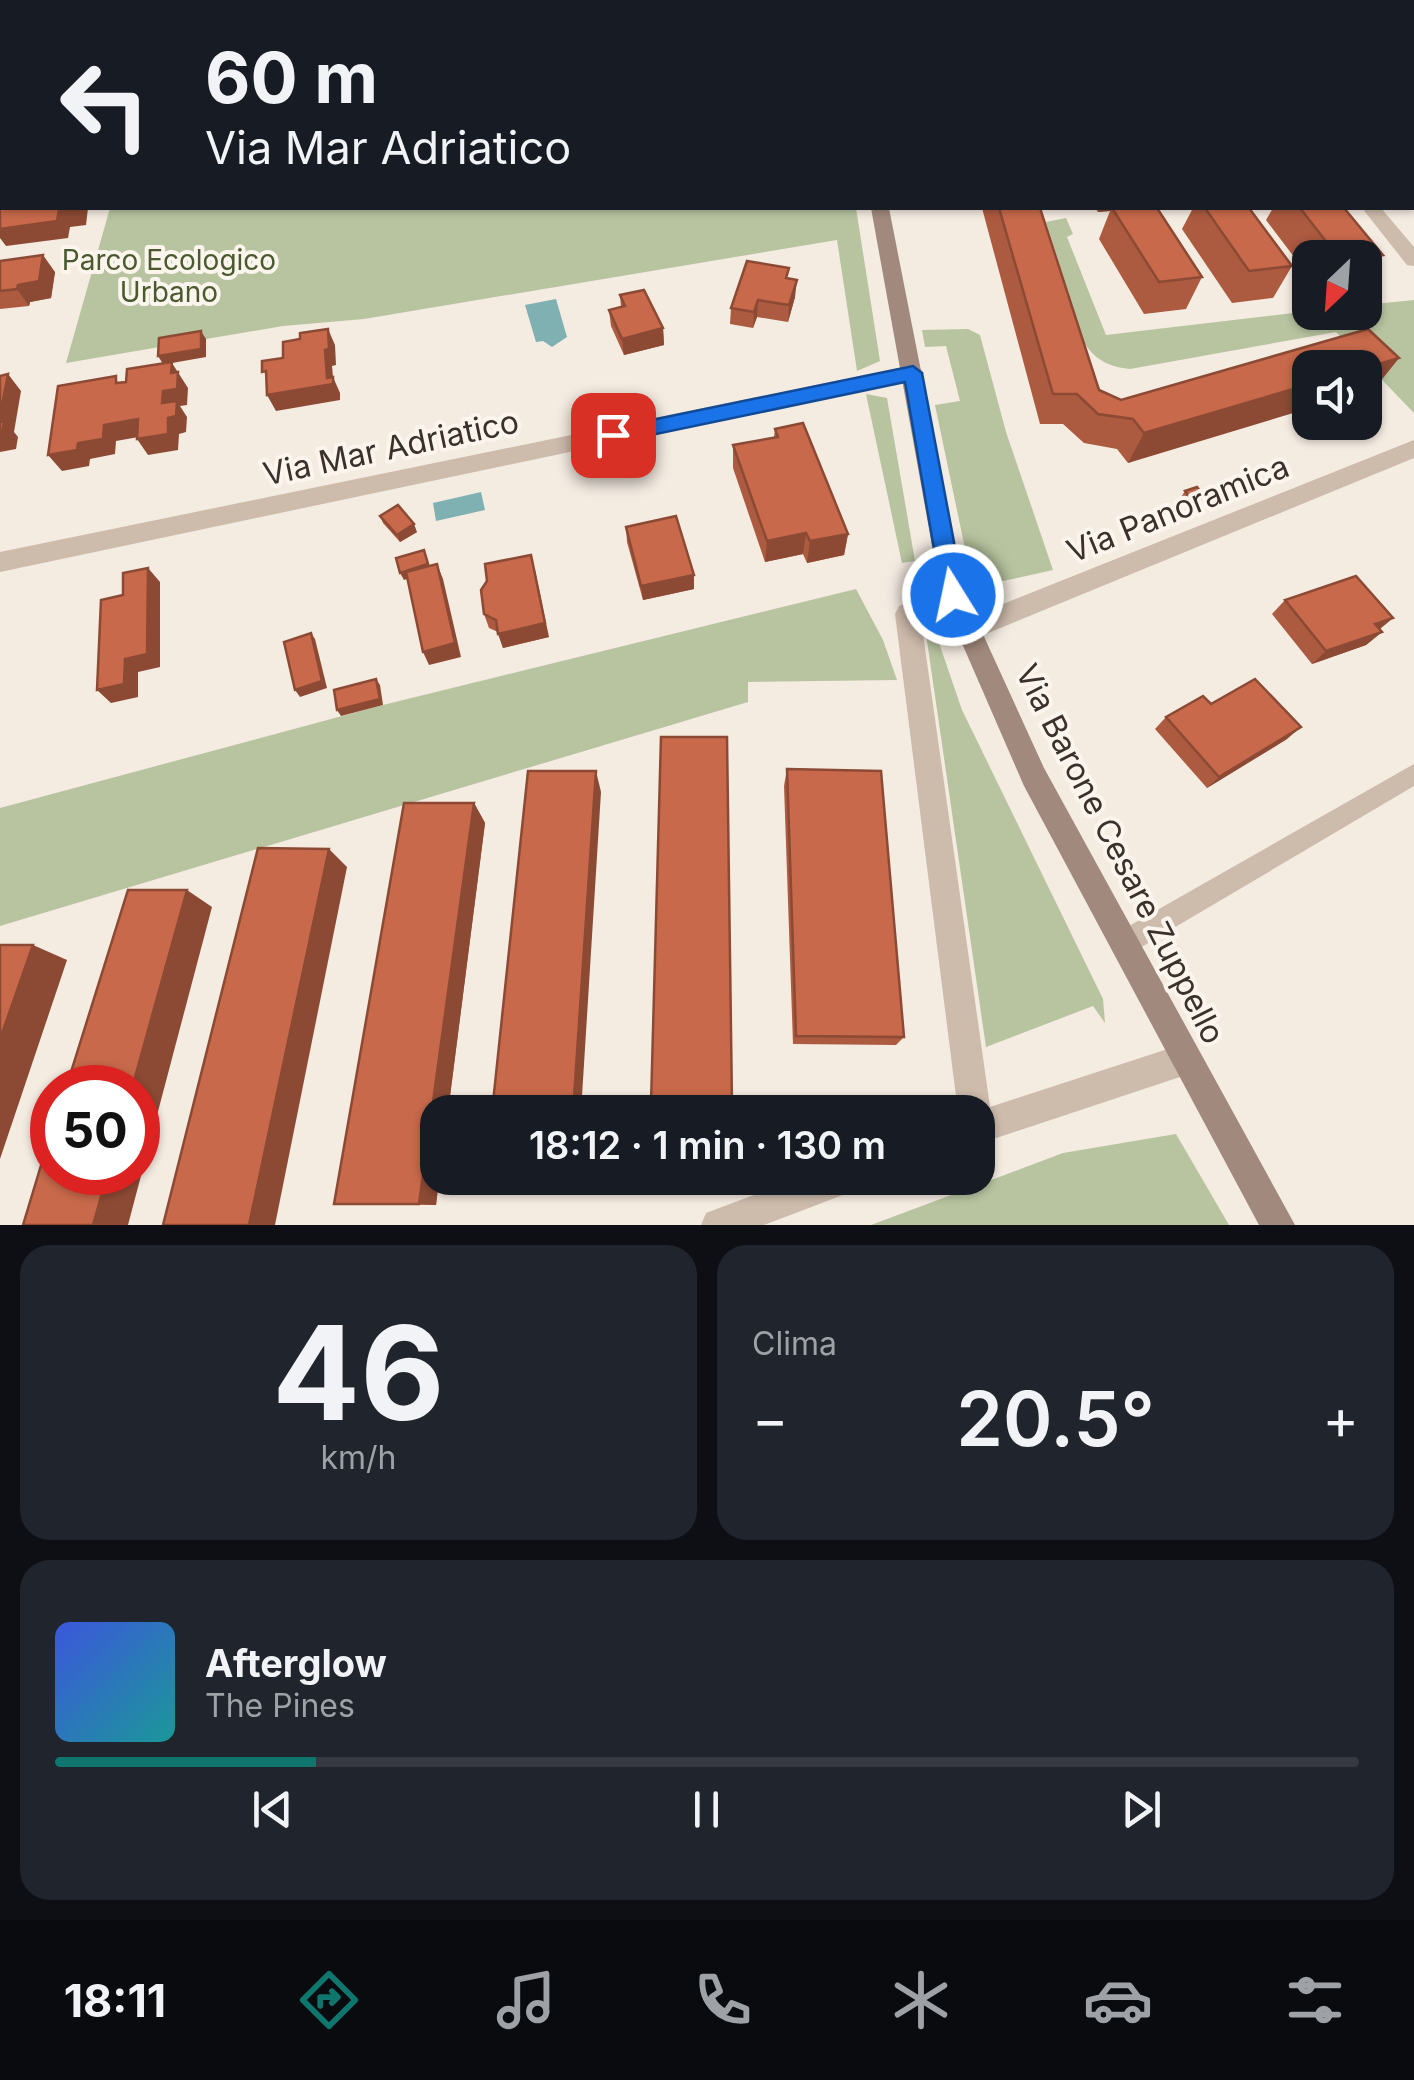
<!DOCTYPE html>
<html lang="it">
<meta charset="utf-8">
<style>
body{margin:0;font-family:Inter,sans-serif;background:#20242c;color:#f1f3f6;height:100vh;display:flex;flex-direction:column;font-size:38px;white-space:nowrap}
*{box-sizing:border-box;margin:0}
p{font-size:32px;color:#9ea1a6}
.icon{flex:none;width:55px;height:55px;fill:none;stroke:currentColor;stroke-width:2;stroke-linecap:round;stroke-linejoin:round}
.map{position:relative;height:1225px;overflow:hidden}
.side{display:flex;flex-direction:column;gap:20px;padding:20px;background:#0d0f14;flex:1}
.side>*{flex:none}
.hud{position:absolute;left:0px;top:0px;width:1415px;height:210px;box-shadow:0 2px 8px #0004;background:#171b24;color:#f1f3f6;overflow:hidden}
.needle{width:65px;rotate:205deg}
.buttons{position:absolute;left:1292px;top:240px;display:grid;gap:20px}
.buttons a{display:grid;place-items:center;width:90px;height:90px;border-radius:20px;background:#171b24;box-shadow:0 2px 8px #0004;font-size:50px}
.speed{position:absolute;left:30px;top:1065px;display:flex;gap:20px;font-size:50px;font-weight:700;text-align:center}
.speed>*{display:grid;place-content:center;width:130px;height:130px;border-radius:50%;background:#171b24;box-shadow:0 2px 8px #0004;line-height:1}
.speed .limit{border:15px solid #d22;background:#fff;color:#111}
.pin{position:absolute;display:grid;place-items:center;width:85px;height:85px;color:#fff;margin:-42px;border-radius:20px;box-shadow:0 5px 15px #0006}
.me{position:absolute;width:110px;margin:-55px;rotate:350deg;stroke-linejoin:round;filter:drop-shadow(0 0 8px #0008)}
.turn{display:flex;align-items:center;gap:35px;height:210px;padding:0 40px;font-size:45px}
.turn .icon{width:130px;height:130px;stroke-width:2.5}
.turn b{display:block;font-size:70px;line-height:85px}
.big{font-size:75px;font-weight:600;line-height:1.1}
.side .tile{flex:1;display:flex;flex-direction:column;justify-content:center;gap:15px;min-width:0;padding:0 35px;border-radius:30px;background:#20242c}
.side .dial{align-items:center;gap:0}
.dial b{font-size:130px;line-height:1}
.song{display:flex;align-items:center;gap:30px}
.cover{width:120px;height:120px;border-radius:15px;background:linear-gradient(135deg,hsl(230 70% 55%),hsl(180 70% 35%))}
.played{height:10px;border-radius:5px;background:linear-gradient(90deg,#0f766e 20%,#363941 20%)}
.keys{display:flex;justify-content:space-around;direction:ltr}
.heat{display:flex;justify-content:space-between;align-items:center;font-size:55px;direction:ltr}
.side .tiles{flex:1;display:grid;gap:20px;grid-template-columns:1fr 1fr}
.tile:last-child{grid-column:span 2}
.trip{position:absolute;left:420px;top:1095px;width:575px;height:100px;border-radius:30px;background:#171b24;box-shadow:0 2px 8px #0004;font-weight:600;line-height:100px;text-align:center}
.tab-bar{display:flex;height:160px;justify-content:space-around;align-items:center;background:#090b0e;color:#9ea1a6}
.tab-bar .icon{width:70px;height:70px}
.tab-bar .on{color:#0f766e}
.tab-bar b{font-size:45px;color:#f1f3f6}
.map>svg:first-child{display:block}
</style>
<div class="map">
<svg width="1414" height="1225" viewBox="0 0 1414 1225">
<rect width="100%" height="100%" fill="#f4ebe1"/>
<g fill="#b8c4a0">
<polygon points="110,208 856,208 880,361 857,371 837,240 364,319 283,326 66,363"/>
<path d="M1066 218 1073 234 1067 237 1106 335 1310 311 1365 312V305L1414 300V413L1336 332 1130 369C1111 367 1096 361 1085 344L1046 222Z"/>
<polygon points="968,329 980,335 1006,432 1053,570 1003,581 990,578 967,558 935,405 960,401 946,346 925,347 922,330"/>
<polygon points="866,394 887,398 915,561 902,563"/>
<polygon points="856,589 883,640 897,680 748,682 748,702 0,926 0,808 383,705"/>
<polygon points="926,634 937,637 962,710 1103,999 1105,1023 1093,1006 986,1047"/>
<polygon points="1176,1134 1229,1225 871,1225 1063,1153"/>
</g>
<g fill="#7fb0b2">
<polygon points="556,299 567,337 552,347 543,341 536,342 525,305"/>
<polygon points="481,492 485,510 436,521 433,503"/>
</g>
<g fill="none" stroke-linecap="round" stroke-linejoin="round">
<polygon fill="#cdbbac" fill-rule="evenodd" points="1414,764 1414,786 1133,952 1124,955 1115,952 1112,943 1115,934"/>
<g fill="#cdbbac" fill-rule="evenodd">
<polygon points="156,0 172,0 173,2 158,2"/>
<polygon points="462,0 478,0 479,2 464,2"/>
<polygon points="1192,0 1208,0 1210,2 1194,2"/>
<polygon points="0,175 2,176 2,187 0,187"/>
<polygon points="1362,208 1381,208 1414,247 1414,266 1407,265"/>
<polygon points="913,365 920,368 924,373 920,378 0,572 0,552"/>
<polygon points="1414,440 1414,458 976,638 967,641 958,638 954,630 958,622"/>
<polygon points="953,585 962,588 965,595 962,602 921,620 990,1107 1186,1043 1197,1048 1202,1059 1197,1070 1186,1075 978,1144 978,1112 958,1112 895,614 899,606"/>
<polygon points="799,1178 861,1178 856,1190 764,1225 701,1225 706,1213"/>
</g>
<g fill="#a18a7d" fill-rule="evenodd">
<polygon points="835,0 851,0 852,2 837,2"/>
<polygon points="871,208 889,208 965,595 1044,768 1295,1225 1259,1225 1024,786 941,595"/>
</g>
</g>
<g fill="#ac5a40">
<polygon points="927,0 967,0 967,2 928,2"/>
<polygon points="1026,0 1086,0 1088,2 1027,2"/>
<polygon points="1238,0 1314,0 1316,2 1240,2"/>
<polygon points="1318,0 1401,0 1403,2 1320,2"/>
<polygon points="1414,57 1414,94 1412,92 1412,60"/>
<polygon points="1412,104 1414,106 1414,201 1412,201"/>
<polygon points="982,208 1040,208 1099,390 1121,400 1399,358 1374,389 1365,392 1365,368 1128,463 1117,449 1084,443 1063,424 1040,424"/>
<polygon points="1095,208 1157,208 1202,277 1186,309 1144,314 1099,239 1110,211 1098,212"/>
<polygon points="1193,208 1249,208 1292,266 1273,298 1232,303 1182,229"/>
<polygon points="1273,208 1344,208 1383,255 1365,282 1365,258 1310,258 1310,278 1266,220"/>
<polygon points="0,261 55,272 51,298 30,302 29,306 0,309"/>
<polygon points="788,279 795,297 788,322 757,317 753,328 730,324 731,308"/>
<polygon points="620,295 663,328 664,345 624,355 611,326 609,310 621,307"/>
<polygon points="775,429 848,534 844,555 807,563 803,554 765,562 733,468 733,445 774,437"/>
<polygon points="1185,491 1204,496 1199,503 1187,508 1180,499"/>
<polygon points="380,516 417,532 400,542 383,523"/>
<polygon points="626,527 694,575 694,589 643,600 627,542"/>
<polygon points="1285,600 1393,618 1380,629 1382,632 1366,645 1312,664 1272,614"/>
<polygon points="484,614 549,637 503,648 498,632 489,628"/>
<polygon points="1211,704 1287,739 1207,788 1155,729 1166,717"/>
<polygon points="787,769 904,1037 896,1045 793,1044 784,786"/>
<polygon points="474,803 485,823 436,1205 334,1204"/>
<polygon points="651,1104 732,1104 731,1111 654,1111"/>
</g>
<g fill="#8c4a34">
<polygon points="44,0 97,0 97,2 45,2"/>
<polygon points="563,0 606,0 606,2 564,2"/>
<polygon points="75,208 88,208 86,225 70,227 68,238 6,246 0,238 0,218"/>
<polygon points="1100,208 1111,208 1110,211 1098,212"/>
<polygon points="43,255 55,272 51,298 30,302 29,306 17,289 18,285"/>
<polygon points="797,280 795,297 788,322 789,305"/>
<polygon points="758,300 757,317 753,328 754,312"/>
<polygon points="663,328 664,345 624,355 622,339"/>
<polygon points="328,329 335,345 336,365 332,366 333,377 340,393 340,400 276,411 267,395 327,378 325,350"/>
<polygon points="201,331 206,339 206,357 172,363 188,388 187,405 180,406 187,417 186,432 179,434 178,450 148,455 137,439 162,403 163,364 158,356"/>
<polygon points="1399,358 1374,389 1365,392 1365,368"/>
<polygon points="8,374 21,391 14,432 18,437 16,449 0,452 0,415"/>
<polygon points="1310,384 1310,408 1128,463 1144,433"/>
<polygon points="138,419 150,435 116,441 115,454 90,459 89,466 62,471 48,455 78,443 104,425"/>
<polygon points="1204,496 1199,503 1187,508 1192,500"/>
<polygon points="414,524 417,532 400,542 397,535"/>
<polygon points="806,533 803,554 765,562 767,541"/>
<polygon points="848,534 844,555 807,563 810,541"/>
<polygon points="424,550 431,571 404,580 400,573"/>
<polygon points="437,564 443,579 461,657 429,665 423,652"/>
<polygon points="148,568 160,582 160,667 138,672 138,697 111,703 97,690 125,659"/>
<polygon points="535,570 549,637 503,648 498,634"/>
<polygon points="694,575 694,589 643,600 641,586"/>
<polygon points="1393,618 1377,631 1375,624"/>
<polygon points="1382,632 1366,645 1312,664 1326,651"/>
<polygon points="311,633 315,639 327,688 300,697 295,690"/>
<polygon points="376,679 380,685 383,705 341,716 337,710"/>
<polygon points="1301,727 1287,739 1207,788 1219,777"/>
<polygon points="596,771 601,792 581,1112 573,1112"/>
<polygon points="474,803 485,823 448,1112 438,1112 438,1178 439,1178 436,1205 419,1204"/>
<polygon points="329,849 347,867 275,1225 249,1225"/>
<polygon points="187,890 212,907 128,1225 93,1225 108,1172 138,1172 138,1088 132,1088"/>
<polygon points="33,945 67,960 0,1159 0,1039"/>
</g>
<g fill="#c8694b" stroke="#8c4a34" stroke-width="2.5">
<polygon points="224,0 275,0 275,2 225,2"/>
<polygon points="1048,0 1086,0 1088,2 1050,2"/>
<polygon points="1277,0 1314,0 1316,2 1279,2"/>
<polygon points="1360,0 1401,0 1403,2 1362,2"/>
<polygon points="1412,104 1414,106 1414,131 1412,129"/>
<polygon points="2,188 2,208 75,208 59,210 57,221 0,229 0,189"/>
<polygon points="999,208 1040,208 1099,390 1121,400 1368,329 1399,358 1365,368 1310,368 1310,384 1144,433 1133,419 1098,414 1077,394 1053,394"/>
<polygon points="1112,208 1157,208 1202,277 1159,282"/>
<polygon points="1205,208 1249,208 1292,266 1249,271"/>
<polygon points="1300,208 1344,208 1383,255 1365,258 1339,258"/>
<polygon points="43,255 39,281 18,285 17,289 0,291 0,261"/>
<polygon points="747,261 789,268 786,278 797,280 789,305 758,300 754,312 731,308"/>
<polygon points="644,290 663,328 622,339 609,310 625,306 620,295"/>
<polygon points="328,329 329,349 325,350 327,378 333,377 333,384 267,395 266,371 262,372 262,361 283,358 283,342 300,339 300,333"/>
<polygon points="201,331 201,349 158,356 159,338"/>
<polygon points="172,362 171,373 178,372 177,389 163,391 162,403 177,401 176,416 168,418 168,434 137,439 138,419 104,425 103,439 78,443 77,450 48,455 58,386 116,376 116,383 126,382 127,369"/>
<polygon points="8,374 0,415 0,376"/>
<polygon points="4,421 2,434 0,434 0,422"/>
<polygon points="803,423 848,534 810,541 806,533 767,541 733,445 778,437 775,429"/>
<polygon points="1197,487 1204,496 1192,500 1185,491"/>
<polygon points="398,505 414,524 397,535 380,516"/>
<polygon points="676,516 694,575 641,586 626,527"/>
<polygon points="424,550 428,564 400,573 396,558"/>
<polygon points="531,555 545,623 498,634 496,620 484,614 481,590 487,581 485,564"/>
<polygon points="437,564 455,643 423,652 406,572"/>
<polygon points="148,568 147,654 125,659 124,684 97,690 101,600 123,595 123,573"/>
<polygon points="1356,576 1393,618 1375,624 1382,632 1326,651 1285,600"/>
<polygon points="311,633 322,681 295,690 284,642"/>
<polygon points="376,679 380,699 337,710 334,690"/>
<polygon points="1255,679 1301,727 1219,777 1166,717 1203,696 1211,704"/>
<polygon points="661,737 727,737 732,1104 651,1104"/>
<polygon points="787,769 881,771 904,1037 796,1036"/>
<polygon points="528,771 596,771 573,1112 492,1112"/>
<polygon points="404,803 474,803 419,1204 334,1204"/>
<polygon points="258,848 329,849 249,1225 163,1225"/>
<polygon points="128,890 187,890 132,1088 66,1088"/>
<polygon points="0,945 33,945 0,1039"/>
<polygon points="52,1129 52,1172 108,1172 93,1225 23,1225"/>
</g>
<polygon fill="#1a73e8" stroke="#114b97" stroke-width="2.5" points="913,366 922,373 964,595 953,605 942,595 905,382 613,443 603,435 613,428"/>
<g text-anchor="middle" stroke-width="8" stroke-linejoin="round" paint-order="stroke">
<g font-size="28" fill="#4a5a2e" stroke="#fbf5ee">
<text x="169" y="270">Parco Ecologico<tspan x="169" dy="32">Urbano</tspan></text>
</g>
<g font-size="32" fill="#3b302b" stroke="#fbf5ee">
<text transform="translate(391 448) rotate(-12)" y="11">Via Mar Adriatico</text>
<text transform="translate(1178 509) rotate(-22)" y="11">Via Panoramica</text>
<text transform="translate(1120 854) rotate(63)" y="11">Via Barone Cesare Zuppello</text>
</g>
</g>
</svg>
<div class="buttons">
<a><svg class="needle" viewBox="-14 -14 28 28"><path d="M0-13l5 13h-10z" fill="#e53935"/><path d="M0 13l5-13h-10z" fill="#9ea1a6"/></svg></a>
<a><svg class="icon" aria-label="sound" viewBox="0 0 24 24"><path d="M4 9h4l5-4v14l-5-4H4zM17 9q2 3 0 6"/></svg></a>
</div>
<div class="speed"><div class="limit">50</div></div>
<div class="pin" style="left:613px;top:435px;background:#d93025"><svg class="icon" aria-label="arrive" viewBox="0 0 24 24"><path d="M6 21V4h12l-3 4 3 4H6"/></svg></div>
<svg class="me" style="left:953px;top:595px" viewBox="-20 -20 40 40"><circle r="17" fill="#1a73e8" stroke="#fff" stroke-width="3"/><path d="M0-11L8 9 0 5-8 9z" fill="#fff"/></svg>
<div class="trip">18:12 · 1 min · 130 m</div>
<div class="hud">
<div class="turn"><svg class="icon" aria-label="left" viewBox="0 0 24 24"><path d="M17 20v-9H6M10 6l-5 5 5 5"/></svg><div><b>60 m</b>Via Mar Adriatico</div></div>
</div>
</div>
<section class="side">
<div class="tiles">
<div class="tile dial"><b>46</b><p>km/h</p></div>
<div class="tile"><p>Clima</p>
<div class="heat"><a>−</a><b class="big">20.5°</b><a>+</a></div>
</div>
<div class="tile">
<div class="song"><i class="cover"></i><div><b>Afterglow</b><p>The Pines</p></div></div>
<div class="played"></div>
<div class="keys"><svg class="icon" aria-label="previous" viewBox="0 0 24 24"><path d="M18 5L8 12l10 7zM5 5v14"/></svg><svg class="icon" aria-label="pause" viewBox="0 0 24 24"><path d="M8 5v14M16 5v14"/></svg><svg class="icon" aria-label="next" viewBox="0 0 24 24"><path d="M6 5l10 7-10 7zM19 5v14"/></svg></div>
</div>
</div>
</section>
<nav class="tab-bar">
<b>18:11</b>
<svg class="icon on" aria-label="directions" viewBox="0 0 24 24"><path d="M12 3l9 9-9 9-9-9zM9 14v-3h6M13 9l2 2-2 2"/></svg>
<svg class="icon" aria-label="music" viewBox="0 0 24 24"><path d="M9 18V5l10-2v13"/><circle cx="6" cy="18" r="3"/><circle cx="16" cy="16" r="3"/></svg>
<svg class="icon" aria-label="phone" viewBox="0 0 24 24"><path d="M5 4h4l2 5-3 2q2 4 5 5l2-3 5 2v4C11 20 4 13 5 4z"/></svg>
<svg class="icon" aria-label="climate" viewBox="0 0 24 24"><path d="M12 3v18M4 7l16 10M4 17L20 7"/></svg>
<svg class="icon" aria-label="car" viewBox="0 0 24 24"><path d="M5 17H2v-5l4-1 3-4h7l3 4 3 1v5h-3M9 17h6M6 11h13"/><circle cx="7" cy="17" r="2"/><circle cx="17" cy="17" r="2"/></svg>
<svg class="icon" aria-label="filters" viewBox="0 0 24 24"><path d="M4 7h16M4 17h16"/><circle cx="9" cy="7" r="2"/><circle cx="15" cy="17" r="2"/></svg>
</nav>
